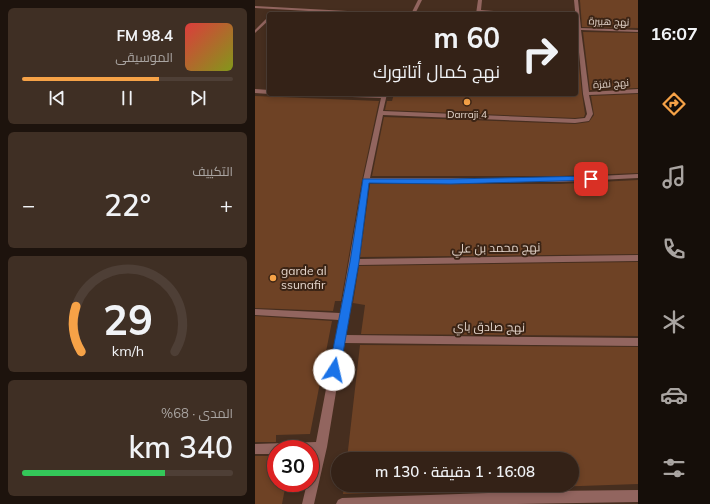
<!DOCTYPE html>
<html lang="ar">
<meta charset="utf-8">
<style>
body{margin:0;font-family:Mulish,Cairo,sans-serif;background:#3f2f24;color:#f1f3f6;direction:rtl;height:100vh;display:flex;flex-direction:column;font-size:15px;white-space:nowrap}
*{box-sizing:border-box;margin:0}
p{font-size:13px;color:#a9a4a1}
.icon{flex:none;width:22px;height:22px;fill:none;stroke:currentColor;stroke-width:2;stroke-linecap:round;stroke-linejoin:round}
.map{position:relative;flex:1;overflow:hidden;direction:ltr}
.drawer{display:flex;flex-direction:column;gap:8px;padding:8px;background:#1d130d;width:255px}
.drawer>*{flex:none}
.hud{position:absolute;left:12px;top:12px;width:311px;height:84px;border-radius:4px;box-shadow:0 2px 6px #0003,0 0 0 1px #4e3f36;direction:rtl;background:#342217;color:#f1f3f6;overflow:hidden}
.speed{position:absolute;left:12px;top:440px;display:flex;gap:8px;font-size:20px;font-weight:700;text-align:center}
.speed>*{display:grid;place-content:center;width:52px;height:52px;border-radius:50%;background:#342217;box-shadow:0 2px 6px #0003,0 0 0 1px #4e3f36;line-height:1}
.speed .limit{border:6px solid #d22;background:#fff;color:#111}
.pin{position:absolute;display:grid;place-items:center;width:34px;height:34px;color:#fff;margin:-17px;border-radius:8px;box-shadow:0 2px 6px #0006}
.me{position:absolute;width:44px;margin:-22px;rotate:10deg;stroke-linejoin:round;filter:drop-shadow(0 0 3px #0008)}
.turn{display:flex;align-items:center;gap:14px;height:84px;padding:0 12px;font-size:18px}
.turn .icon{width:52px;height:52px;stroke-width:2.5}
.turn b{display:block;font-size:28px;line-height:34px}
.big{font-size:30px;font-weight:600;line-height:1.1}
.drawer .tile{flex:1;display:flex;flex-direction:column;justify-content:center;gap:6px;min-width:0;padding:0 14px;border-radius:6px;background:#3f2f24}
.drawer .dial{align-items:center;gap:0}
.dial svg{height:104px;overflow:visible;fill:none;stroke:#4e3f36;stroke-width:7;stroke-linecap:round;text-anchor:middle}
.dial text{fill:#f1f3f6;stroke:none}
.song{display:flex;align-items:center;gap:12px}
.cover{width:48px;height:48px;border-radius:6px;background:linear-gradient(135deg,hsl(0 70% 55%),hsl(70 70% 35%))}
.played{height:4px;border-radius:2px;background:linear-gradient(90deg,#f6a247 65%,#4e3f36 65%)}
.keys{display:flex;justify-content:space-around;direction:ltr}
.heat{display:flex;justify-content:space-between;align-items:center;font-size:22px;direction:ltr}
.charge{height:6px;border-radius:3px;background:linear-gradient(90deg,#34c759 68%,#4e3f36 0)}
.trip{position:absolute;left:76px;top:452px;width:248px;height:40px;border-radius:20px;background:#342217;box-shadow:0 2px 6px #0003,0 0 0 1px #4e3f36;font-weight:600;line-height:40px;text-align:center;direction:rtl}
main{display:flex;flex:1;min-height:0}
.dock{display:flex;flex-direction:column;width:72px;justify-content:space-around;align-items:center;background:#150e09;color:#a9a4a1}
.dock .icon{width:28px;height:28px}
.dock .on{color:#f6a247}
.dock b{font-size:18px;color:#f1f3f6}
.map>svg:first-child{display:block}
</style>
<main>
<nav class="dock">
<b>16:07</b>
<svg class="icon on" aria-label="directions" viewBox="0 0 24 24"><path d="M12 3l9 9-9 9-9-9zM9 14v-3h6M13 9l2 2-2 2"/></svg>
<svg class="icon" aria-label="music" viewBox="0 0 24 24"><path d="M9 18V5l10-2v13"/><circle cx="6" cy="18" r="3"/><circle cx="16" cy="16" r="3"/></svg>
<svg class="icon" aria-label="phone" viewBox="0 0 24 24"><path d="M5 4h4l2 5-3 2q2 4 5 5l2-3 5 2v4C11 20 4 13 5 4z"/></svg>
<svg class="icon" aria-label="climate" viewBox="0 0 24 24"><path d="M12 3v18M4 7l16 10M4 17L20 7"/></svg>
<svg class="icon" aria-label="car" viewBox="0 0 24 24"><path d="M5 17H2v-5l4-1 3-4h7l3 4 3 1v5h-3M9 17h6M6 11h13"/><circle cx="7" cy="17" r="2"/><circle cx="17" cy="17" r="2"/></svg>
<svg class="icon" aria-label="filters" viewBox="0 0 24 24"><path d="M4 7h16M4 17h16"/><circle cx="9" cy="7" r="2"/><circle cx="15" cy="17" r="2"/></svg>
</nav>
<div class="map">
<svg width="383" height="504" viewBox="0 0 383 504">
<rect width="100%" height="100%" fill="#462e1f"/>
<g fill="#6e4225">
<polygon points="325,0 383,0 383,28 327,27"/>
<polygon points="328,32 383,33 383,88 335,90"/>
<polygon points="321,37 327,94 330,114 329,117 320,118 130,110 132,101 137,101 139,94 321,94"/>
<polygon points="383,94 383,173 305,176 117,176 129,117 320,124 334,122 339,115 336,96"/>
<polygon points="0,96 124,101 107,180 86,301 80,301 78,311 0,308"/>
<polygon points="383,180 383,254 105,257 115,184 305,184"/>
<polygon points="383,262 383,336 106,334 110,305 98,303 104,266"/>
<polygon points="0,316 77,321 55,434 21,435 21,442 0,442"/>
<polygon points="105,345 383,347 383,484 88,494 89,485 317,485 317,459 92,459"/>
<polygon points="0,456 21,456 21,483 31,483 27,504 0,504"/>
</g>
<g fill="none" stroke-linecap="round" stroke-linejoin="round">
<g fill="#92655f" fill-rule="evenodd">
<polygon points="163,0 167,0 160,14 156,14"/>
<polygon points="223,0 227,0 226,10 265,13 267,14 225,12 225,14 221,14"/>
<polygon points="319,0 323,0 326,28 383,30 383,32 326,30 334,92 383,89 383,93 334,95 338,114 334,121 320,123 128,115 115,178 305,178 383,174 383,178 305,182 114,182 103,259 383,255 383,261 103,265 91,335 383,338 383,346 89,343 72,447 59,504 47,504 52,483 55,483 55,470 59,453 55,453 55,449 21,449 21,454 0,454 0,444 61,442 84,320 0,315 0,309 85,313 108,180 126,98 68,96 65,94 132,94 128,111 320,119 330,118 332,114 328,94"/>
<polygon points="0,6 111,12 113,13 107,14 0,8"/>
<polygon points="13,17 14,17 14,20 0,33 0,30"/>
<polygon points="0,89 14,90 14,94 0,93"/>
<polygon points="383,490 383,502 262,504 81,504 83,500 87,498 291,491"/>
</g>
</g>
<polygon fill="#1a73e8" stroke="#114b97" points="336,176 339,177 339,180 196,184 114,183 104,262 85,370 83,373 79,374 75,373 74,370 95,262 108,179 196,179"/>
<g fill="#f6a247" stroke="#3b2415" stroke-width="1.5">
<circle cx="212" cy="102" r="4"/>
<circle cx="18" cy="278" r="4"/>
</g>
<g text-anchor="middle" stroke-width="4" stroke-linejoin="round" paint-order="stroke">
<g font-size="10" fill="#e3d4ca" stroke="#3b2415">
<text transform="translate(354 21) rotate(2)" y="4">نهج هبيرة</text>
<text transform="translate(356 83) rotate(-4)" y="4">نهج نفزة</text>
</g>
<g font-size="10" fill="#e3d4ca" stroke="#3b2415">
<text x="212" y="118">Darraji 4</text>
</g>
<g font-size="12" fill="#e3d4ca" stroke="#3b2415">
<text transform="translate(241 248) rotate(-1)" y="4">نهج محمد بن علي</text>
<text transform="translate(234 327) rotate(1)" y="4">نهج صادق باي</text>
</g>
<g font-size="12" fill="#e3d4ca" stroke="#3b2415" text-anchor="start">
<text x="26" y="275">garde al<tspan x="26" dy="14">ssunafir</tspan></text>
</g>
</g>
</svg>
<div class="speed"><div class="limit">30</div></div>
<div class="pin" style="left:336px;top:179px;background:#d93025"><svg class="icon" aria-label="arrive" viewBox="0 0 24 24"><path d="M6 21V4h12l-3 4 3 4H6"/></svg></div>
<svg class="me" style="left:79px;top:370px" viewBox="-20 -20 40 40"><circle r="19" fill="#fff"/><path d="M0-13L10 11 0 6-10 11z" fill="#1a73e8"/></svg>
<div class="trip">16:08 · 1 دقيقة · 130 m</div>
<div class="hud">
<div class="turn"><svg class="icon" aria-label="right" viewBox="0 0 24 24"><path d="M7 20v-9h11M14 6l5 5-5 5"/></svg><div><b>60 m</b>نهج كمال أتاتورك</div></div>
</div>
</div>
<section class="drawer">
<div class="tile">
<div class="song"><i class="cover"></i><div><b>98.4 FM</b><p>الموسيقى</p></div></div>
<div class="played"></div>
<div class="keys"><svg class="icon" aria-label="previous" viewBox="0 0 24 24"><path d="M18 5L8 12l10 7zM5 5v14"/></svg><svg class="icon" aria-label="pause" viewBox="0 0 24 24"><path d="M8 5v14M16 5v14"/></svg><svg class="icon" aria-label="next" viewBox="0 0 24 24"><path d="M6 5l10 7-10 7zM19 5v14"/></svg></div>
</div>
<div class="tile"><p>التكييف</p>
<div class="heat"><a>−</a><b class="big">22°</b><a>+</a></div>
</div>
<div class="tile dial"><svg viewBox="0 0 100 80">
<path d="M14 69A42 42 0 1 1 86 69"/>
<path d="M14 69A42 42 0 0 1 10 34" stroke="#f6a247"/>
<text x="50" y="56" font-size="32" font-weight="700">29</text>
<text x="50" y="72" font-size="11">km/h</text>
</svg></div>
<div class="tile"><p>المدى · 68%</p><b class="big">340 km</b><div class="charge"></div></div>
</section>
</main>
